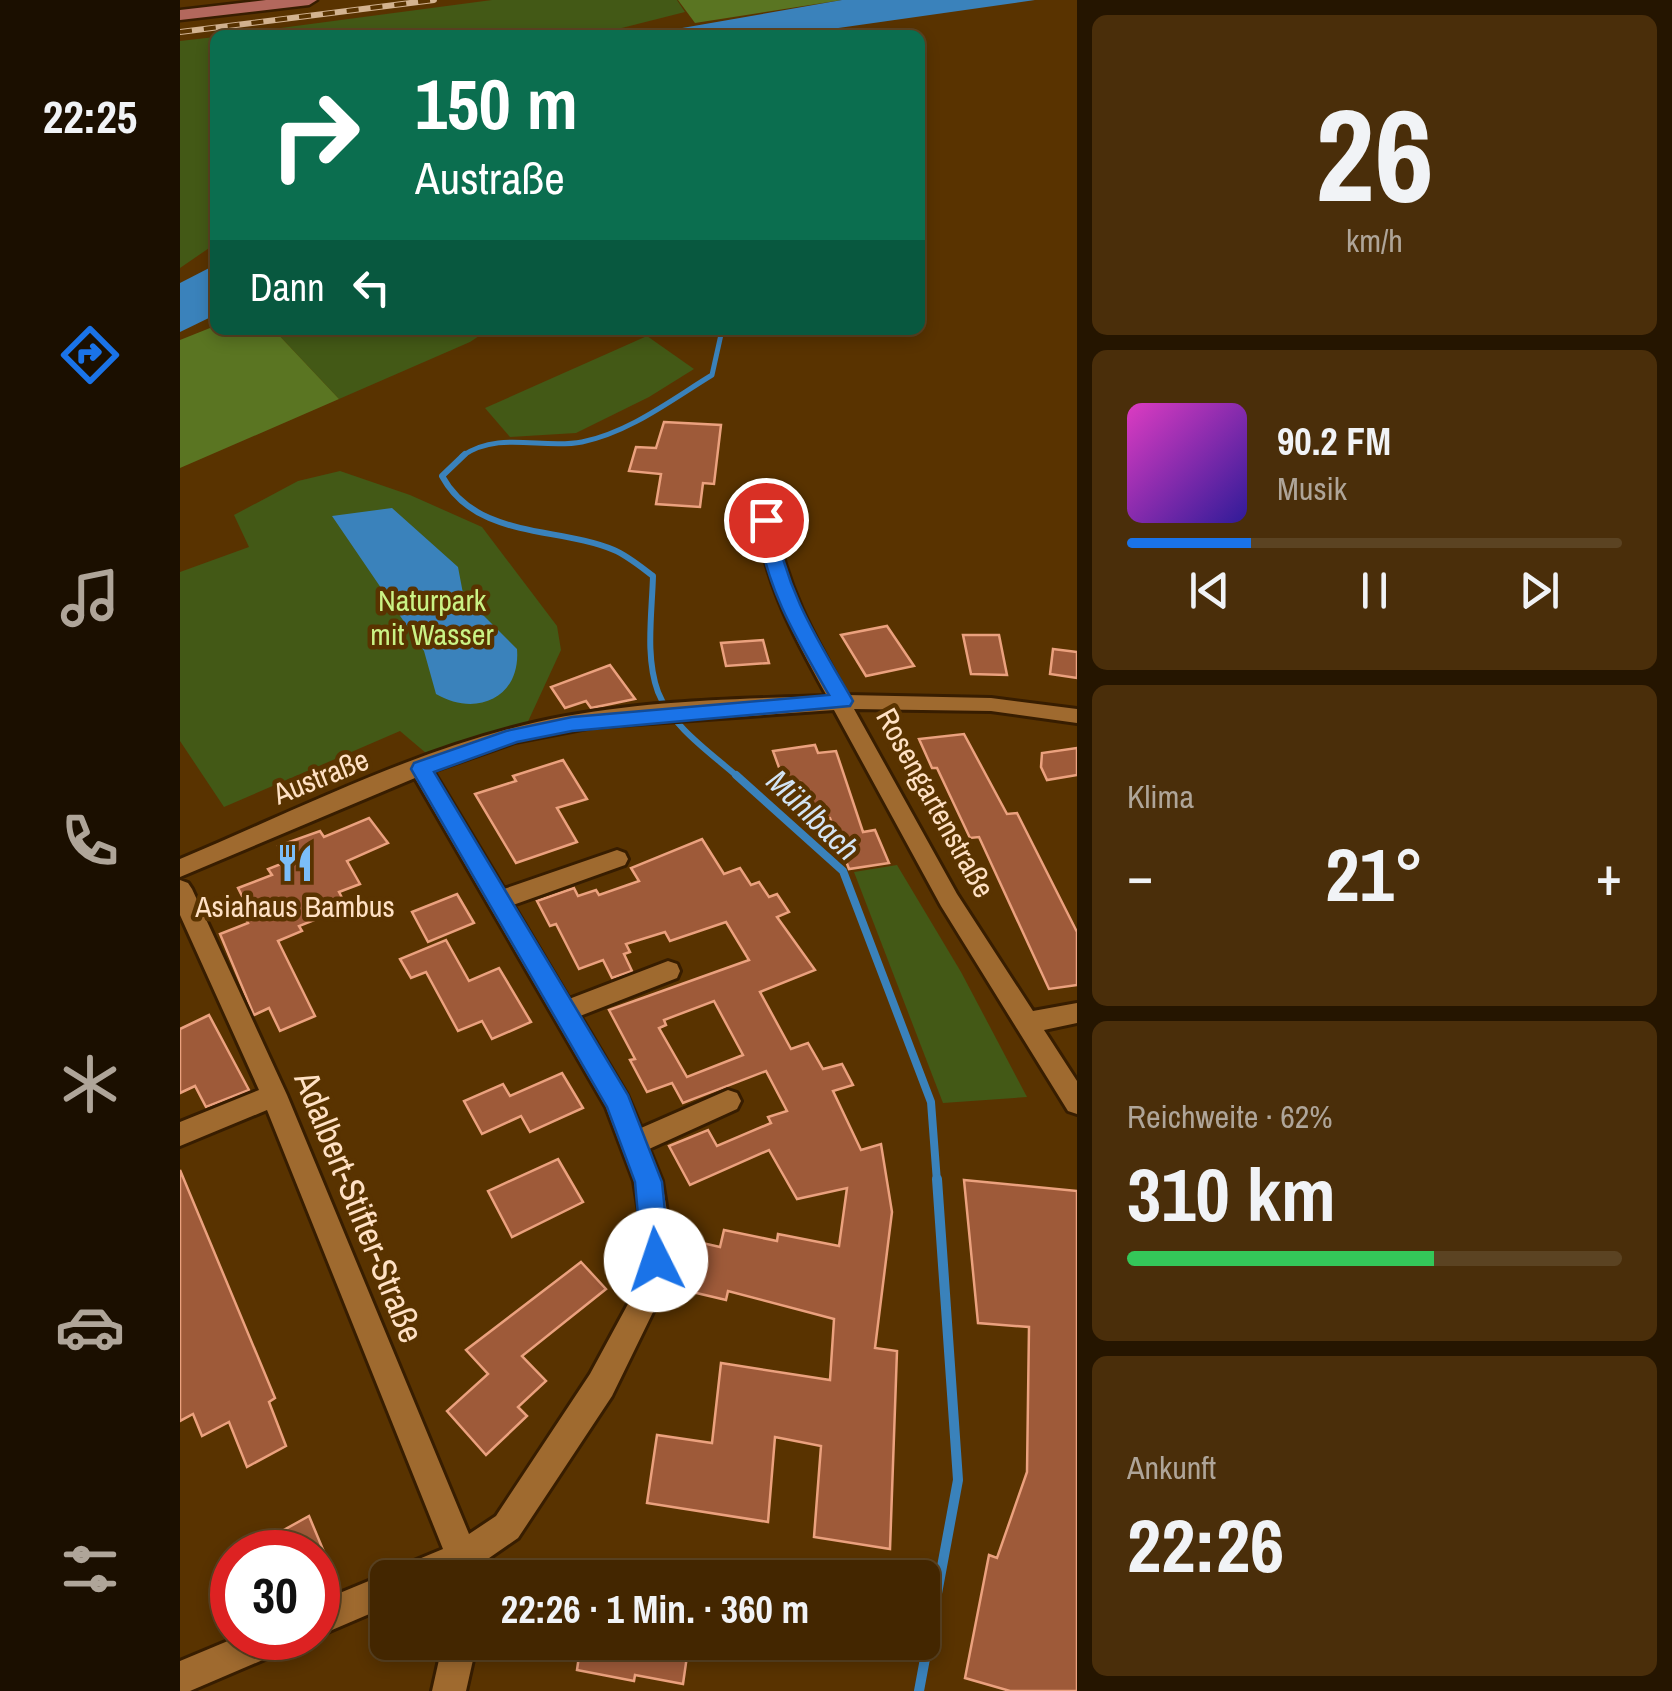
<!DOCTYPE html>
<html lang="de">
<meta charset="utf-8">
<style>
body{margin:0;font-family:"Archivo Narrow",sans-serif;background:#4a2e0a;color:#f1f3f6;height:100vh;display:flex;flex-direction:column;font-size:38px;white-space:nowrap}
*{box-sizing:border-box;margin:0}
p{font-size:32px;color:#afa599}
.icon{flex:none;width:55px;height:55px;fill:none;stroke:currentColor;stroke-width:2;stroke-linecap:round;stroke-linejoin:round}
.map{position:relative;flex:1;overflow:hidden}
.sheet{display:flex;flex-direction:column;gap:15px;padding:15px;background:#251500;width:595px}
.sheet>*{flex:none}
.guide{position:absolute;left:30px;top:30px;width:715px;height:305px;border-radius:15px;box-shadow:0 5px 15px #0003,0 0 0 2px #5b4322;background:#0b6e4f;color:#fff;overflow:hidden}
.speed{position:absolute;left:30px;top:1530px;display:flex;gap:20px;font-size:50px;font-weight:700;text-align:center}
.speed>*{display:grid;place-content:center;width:130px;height:130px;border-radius:50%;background:#432600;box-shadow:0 5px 15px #0003,0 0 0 2px #5b4322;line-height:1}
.speed .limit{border:15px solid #d22;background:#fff;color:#111}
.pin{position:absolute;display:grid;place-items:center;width:85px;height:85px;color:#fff;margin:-42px;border:5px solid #fff;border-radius:50%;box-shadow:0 2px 10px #0007}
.me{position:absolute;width:110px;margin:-55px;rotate:356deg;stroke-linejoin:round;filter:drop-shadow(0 0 8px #0008)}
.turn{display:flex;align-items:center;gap:35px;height:210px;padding:0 40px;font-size:45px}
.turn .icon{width:130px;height:130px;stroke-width:2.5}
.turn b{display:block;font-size:70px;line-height:85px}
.then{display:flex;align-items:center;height:95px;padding:0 40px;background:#0003;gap:20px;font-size:38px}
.big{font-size:75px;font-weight:700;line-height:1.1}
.sheet .tile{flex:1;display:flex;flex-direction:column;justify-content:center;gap:15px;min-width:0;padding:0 35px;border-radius:15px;background:#4a2e0a}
.sheet .dial{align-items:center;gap:0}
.dial b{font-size:130px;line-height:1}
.song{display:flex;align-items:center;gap:30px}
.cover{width:120px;height:120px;border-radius:15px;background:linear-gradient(135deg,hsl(310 70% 55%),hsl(250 70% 35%))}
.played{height:10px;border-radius:5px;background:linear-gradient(90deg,#1a73e8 25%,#5b4322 25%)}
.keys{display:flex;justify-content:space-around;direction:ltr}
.heat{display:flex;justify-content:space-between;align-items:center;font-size:55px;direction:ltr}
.charge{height:15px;border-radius:8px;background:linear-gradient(90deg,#34c759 62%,#5b4322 0)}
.trip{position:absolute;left:190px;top:1560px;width:570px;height:100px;border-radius:15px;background:#432600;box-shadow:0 5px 15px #0003,0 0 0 2px #5b4322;font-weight:700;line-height:100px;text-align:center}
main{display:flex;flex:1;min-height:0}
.tabs{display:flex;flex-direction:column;width:180px;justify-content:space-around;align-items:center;background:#1b0f00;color:#afa599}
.tabs .icon{width:70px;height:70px}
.tabs .selected{color:#1a73e8}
.tabs b{font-size:45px;color:#f1f3f6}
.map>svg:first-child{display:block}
</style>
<main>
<nav class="tabs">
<b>22:25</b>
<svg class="icon selected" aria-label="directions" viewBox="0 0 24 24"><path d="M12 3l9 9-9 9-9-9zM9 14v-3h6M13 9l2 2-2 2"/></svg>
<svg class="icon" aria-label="music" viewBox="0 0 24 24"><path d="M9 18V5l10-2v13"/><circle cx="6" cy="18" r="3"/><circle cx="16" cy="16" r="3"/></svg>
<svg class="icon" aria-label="phone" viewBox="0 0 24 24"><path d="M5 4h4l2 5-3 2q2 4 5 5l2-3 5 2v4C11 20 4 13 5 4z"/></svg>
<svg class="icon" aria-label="climate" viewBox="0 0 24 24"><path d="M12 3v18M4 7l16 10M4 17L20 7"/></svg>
<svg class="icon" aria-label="car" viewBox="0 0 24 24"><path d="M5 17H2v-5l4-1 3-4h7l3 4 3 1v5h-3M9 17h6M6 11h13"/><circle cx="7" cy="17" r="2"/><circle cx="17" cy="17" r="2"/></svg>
<svg class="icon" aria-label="filters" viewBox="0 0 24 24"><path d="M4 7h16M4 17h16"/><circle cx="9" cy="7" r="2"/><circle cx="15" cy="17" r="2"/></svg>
</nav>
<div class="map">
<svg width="897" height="1691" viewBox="0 0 897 1691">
<rect width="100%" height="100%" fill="#593300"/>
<g fill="#435916">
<polygon points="312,0 497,0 505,12 414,35 47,35"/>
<polygon points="35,37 35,244 0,268 0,41"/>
<polygon points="94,330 308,330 290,342 159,399"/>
<polygon points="467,336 514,369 469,397 396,433 330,437 305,408"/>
<polygon points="160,471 230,495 302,527 377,626 381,650 345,728 253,759 220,731 44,807 0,741 0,572 69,547 54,515 118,481"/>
<polygon points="717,865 781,972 847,1097 763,1103 674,872"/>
</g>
<g fill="#5a7522">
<polygon points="498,0 662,0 515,23"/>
<polygon points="35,326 35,330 94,330 159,399 0,468 0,340"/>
</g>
<g fill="#3a82bb">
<polygon points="662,0 855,0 609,35 462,35"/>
<polygon points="35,265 35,315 0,332 0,283"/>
<path d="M212 508 278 567 285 604 302 614 337 649C341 699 295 717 256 694L244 651 152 516Z"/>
</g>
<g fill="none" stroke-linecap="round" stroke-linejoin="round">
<polyline stroke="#3a82bb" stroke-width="4" points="740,159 740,163"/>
<path stroke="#3a82bb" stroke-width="5" d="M282 456C320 430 362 450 402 442 450 432 491 400 532 375L542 330"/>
<path stroke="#3a82bb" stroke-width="6" d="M285 454 262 476C296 539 376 526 434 550 448 556 461 567 473 576 472 613 465 657 478 692 491 726 532 754 558 777"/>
<polyline stroke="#3a82bb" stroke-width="8" points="556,775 663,871 751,1102 757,1182"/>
<polyline stroke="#3a82bb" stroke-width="10" points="739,1691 778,1480 757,1179"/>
</g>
<g fill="#9e5a39" stroke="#eba17e" stroke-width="2.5" fill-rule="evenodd">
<polygon points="484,422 541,425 534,484 523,483 520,507 476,504 481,474 449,471 456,447 476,448"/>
<polygon points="707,626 734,666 686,676 661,635"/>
<polygon points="783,635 819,635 827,675 791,674"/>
<polygon points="583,640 589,663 546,666 541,643"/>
<polygon points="873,649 897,652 897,678 870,674"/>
<polygon points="430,665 455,699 411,708 406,701 385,708 371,687"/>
<polygon points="784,734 827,814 837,813 897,932 897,985 869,989 799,837 790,838 757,768 752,768 739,739"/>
<polygon points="635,745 638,753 656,751 683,832 695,830 709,863 669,869 650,818 635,820 621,782 605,784 593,751"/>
<polygon points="897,748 897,775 867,780 861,767 862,753"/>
<polygon points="383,760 407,799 377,808 397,842 336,863 295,794 336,781 333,776"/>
<polygon points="189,818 208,843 167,861 180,884 159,892 167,907 119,926 122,931 98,941 135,1016 100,1031 89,1008 74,1015 40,934 68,923 59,905 65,902 58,888 92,875 88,869 106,862 98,846 140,831 144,837"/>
<path d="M522 839 544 874 560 868 571 885 579 882 589 897 597 894 609 912 597 917 635 970 580 992 611 1049 628 1043 643 1069 662 1064 673 1085 653 1091 681 1150 701 1144 712 1212 695 1348 717 1351 710 1549 634 1537 641 1446 595 1437 588 1522 467 1503 477 1435 532 1443 541 1363 650 1380 654 1319 548 1291 546 1300 508 1291 518 1242 540 1247 544 1230 597 1241 598 1234 659 1246 667 1188 617 1199 589 1150 510 1185 489 1146 528 1130 537 1146 591 1123 588 1117 607 1111 586 1071 503 1103 492 1083 467 1092 450 1060 455 1059 429 1010 569 960 546 922 490 941 485 932 446 944 450 952 444 954 452 971 432 978 423 960 399 969 376 924 370 926 357 901 394 888 398 896 416 890 419 895 459 881 451 868ZM534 1001 563 1055 507 1077 479 1028 486 1025 484 1020Z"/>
<polygon points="277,894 294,923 248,942 232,912"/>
<polygon points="266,940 289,981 319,968 351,1022 312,1039 302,1021 278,1031 246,972 231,978 220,959"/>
<polygon points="29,1015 69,1090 26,1107 15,1086 0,1093 0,1029"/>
<polygon points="382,1073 403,1108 350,1132 341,1116 302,1134 284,1101 323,1084 330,1096"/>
<polygon points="378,1159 403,1202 332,1237 308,1191"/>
<polygon points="0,1170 95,1398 89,1402 106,1446 67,1467 49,1422 22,1436 13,1414 0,1421"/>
<polygon points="784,1180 897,1191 897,1691 830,1691 785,1678 809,1555 817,1558 847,1472 849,1327 798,1323"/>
<polygon points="401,1262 426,1289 342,1356 366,1381 338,1407 347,1416 306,1455 267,1411 308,1374 286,1350"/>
<polygon points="129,1516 144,1552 64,1552"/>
<polygon points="401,1642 509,1642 503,1684 455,1675 454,1681 397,1670"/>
</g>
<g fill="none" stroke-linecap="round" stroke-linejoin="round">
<g stroke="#371d00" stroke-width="6">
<g id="street">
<path d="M586 515 595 520C605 586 635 638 667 695L811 698 897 709V723L811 711 674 709 777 894 853 1011 897 1003V1023L864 1030 897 1081V1114L888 1111 761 906 654 710 412 727 335 742 253 771 324 889 437 850 445 853 448 859 445 865 333 905 389 999 488 961 497 964 500 971 497 978 400 1016 447 1095 461 1128 548 1090 557 1093 561 1101 557 1109 469 1149 482 1181 489 1224 490 1259 475 1308 432 1396 338 1538 299 1565V1578H208V1606L138 1636V1602L208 1573 218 1577 222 1566 263 1549 87 1110 0 1146V1122L79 1090 0 915V880L8 883 12 889 107 1095 289 1534 316 1516 410 1374 448 1304 462 1259 461 1224 454 1181 426 1107 235 778 0 877V859C117 810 233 750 357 722 451 701 551 699 647 696 615 638 586 586 577 520Z"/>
<polygon points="55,1638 111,1638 106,1650 10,1691 0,1691 0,1661"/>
<polygon points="263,1642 297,1642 286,1691 252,1691"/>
</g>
</g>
<g stroke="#371d00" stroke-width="5">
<polygon id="primary" points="86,0 137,0 129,5 0,20 0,10"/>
</g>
<use href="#street" fill="#9f6a2f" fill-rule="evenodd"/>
<use href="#primary" fill="#b3685d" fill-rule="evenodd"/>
<g stroke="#d3b390" stroke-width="6">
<polyline id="rail" points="0,32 254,0"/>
</g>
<use href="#rail" stroke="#593300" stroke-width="4" stroke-dasharray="12" stroke-linecap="butt"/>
</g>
<path fill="#1a73e8" stroke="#114b97" stroke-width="2.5" d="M586 515 595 520C604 589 639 642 673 701L670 706 392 731 337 742 254 772 448 1095 482 1182 490 1260 486 1269 476 1273 466 1269 462 1260 455 1182 427 1107 231 769 234 763 326 731 392 717 649 695C616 638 585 587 577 520Z"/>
<defs>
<g id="restaurant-bare" transform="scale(3)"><path d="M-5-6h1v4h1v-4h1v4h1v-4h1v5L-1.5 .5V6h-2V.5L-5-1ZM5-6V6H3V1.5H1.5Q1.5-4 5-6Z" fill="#7bbef8" stroke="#593300" stroke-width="2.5" paint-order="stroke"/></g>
</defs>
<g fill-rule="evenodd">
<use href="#restaurant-bare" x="115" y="863"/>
</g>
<g text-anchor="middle" stroke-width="9" stroke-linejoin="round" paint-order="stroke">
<g font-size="30" fill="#caf385" stroke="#593300">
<text x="252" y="611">Naturpark<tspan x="252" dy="34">mit Wasser</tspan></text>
</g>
<g font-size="30" fill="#ffe1c4" stroke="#593300">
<text transform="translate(141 777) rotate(-22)" y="10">Austraße</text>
<text transform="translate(755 803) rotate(61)" y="10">Rosengartenstraße</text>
</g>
<g font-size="30" fill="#ffe1c4" stroke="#593300">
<text x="115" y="917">Asiahaus Bambus</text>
</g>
<g font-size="32" font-style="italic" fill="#d3e4f4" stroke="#593300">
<text transform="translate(633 815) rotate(44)" y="11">Mühlbach</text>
</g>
<g font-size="35" fill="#ffe1c4" stroke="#593300">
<text transform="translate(179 1207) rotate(68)" y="12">Adalbert-Stifter-Straße</text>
</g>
</g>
</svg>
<div class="speed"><div class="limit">30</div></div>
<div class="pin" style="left:586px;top:520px;background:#d93025"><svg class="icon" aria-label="arrive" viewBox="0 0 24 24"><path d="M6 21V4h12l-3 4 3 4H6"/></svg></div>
<svg class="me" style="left:476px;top:1260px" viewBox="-20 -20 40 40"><circle r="19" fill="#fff"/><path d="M0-13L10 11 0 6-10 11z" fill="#1a73e8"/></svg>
<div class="trip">22:26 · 1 Min. · 360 m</div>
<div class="guide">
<div class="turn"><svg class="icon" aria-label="right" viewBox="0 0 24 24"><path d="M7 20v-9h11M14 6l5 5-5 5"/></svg><div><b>150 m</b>Austraße</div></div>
<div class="then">Dann<svg class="icon" aria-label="left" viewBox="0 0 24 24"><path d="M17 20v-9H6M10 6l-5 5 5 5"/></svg></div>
</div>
</div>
<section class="sheet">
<div class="tile dial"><b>26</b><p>km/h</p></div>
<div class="tile">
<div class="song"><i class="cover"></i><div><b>90.2 FM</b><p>Musik</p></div></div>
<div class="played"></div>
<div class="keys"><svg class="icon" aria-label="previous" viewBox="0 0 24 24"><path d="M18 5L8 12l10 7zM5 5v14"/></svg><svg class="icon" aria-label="pause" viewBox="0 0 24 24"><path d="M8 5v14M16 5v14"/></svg><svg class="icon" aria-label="next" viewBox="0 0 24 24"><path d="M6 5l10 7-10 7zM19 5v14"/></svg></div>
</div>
<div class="tile"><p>Klima</p>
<div class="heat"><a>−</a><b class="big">21°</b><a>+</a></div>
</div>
<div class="tile"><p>Reichweite · 62%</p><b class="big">310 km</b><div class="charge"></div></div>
<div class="tile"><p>Ankunft</p><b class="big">22:26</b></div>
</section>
</main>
